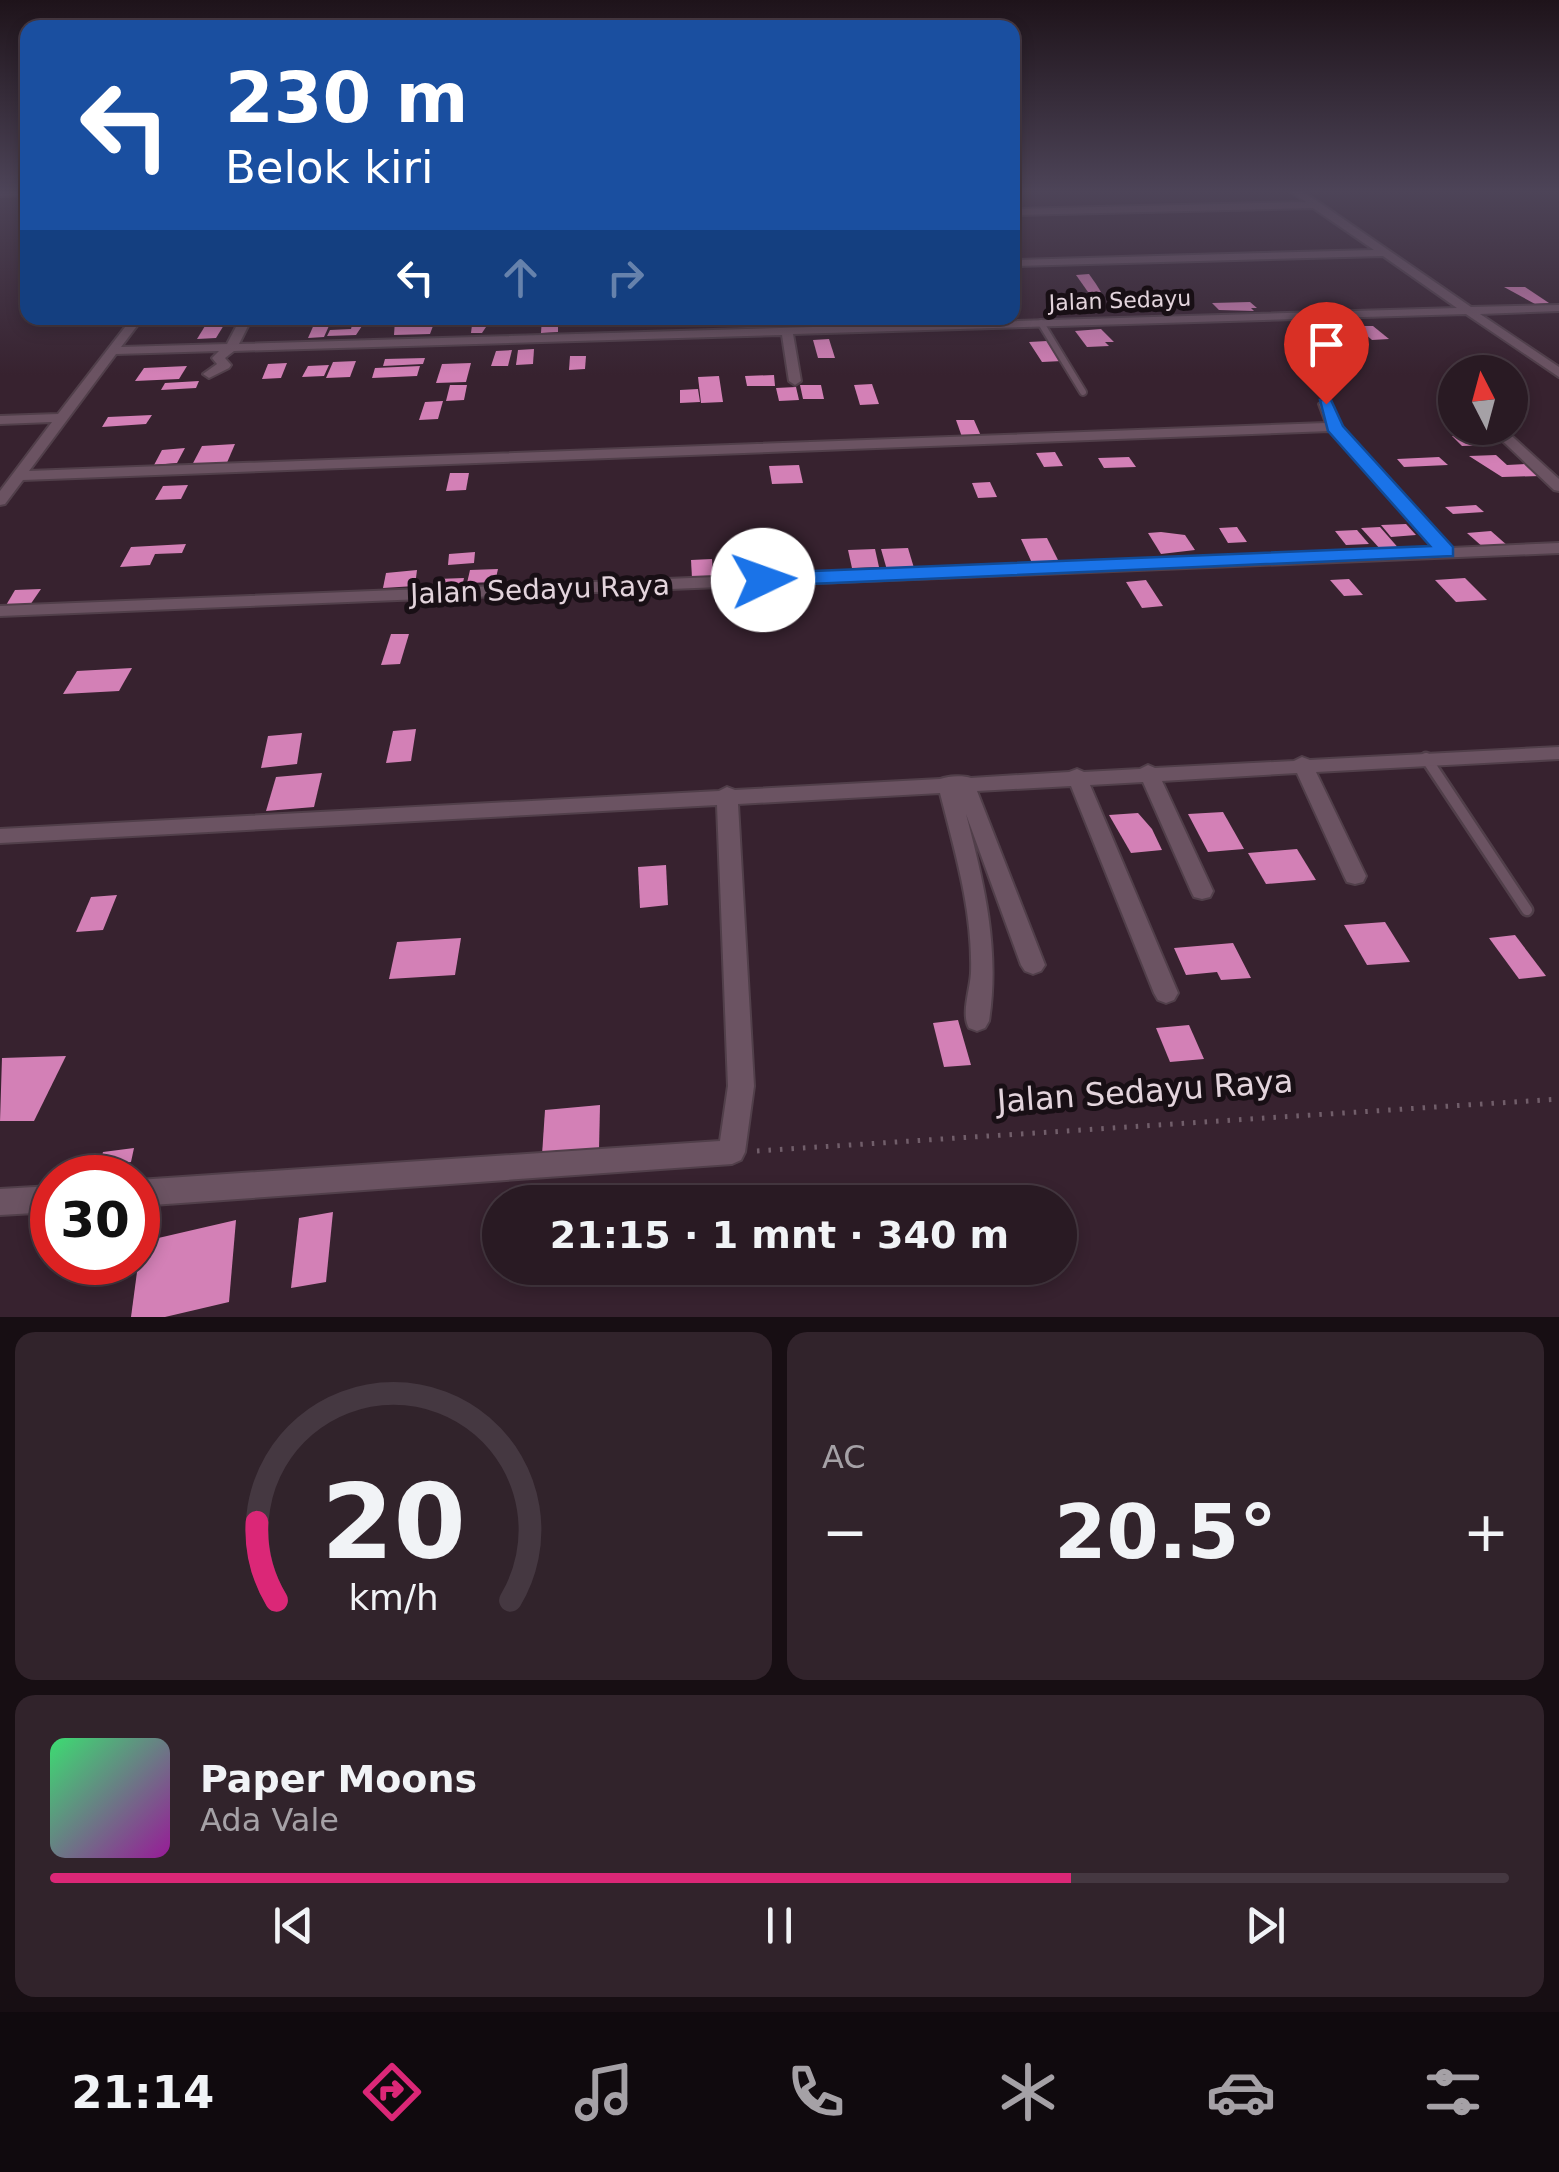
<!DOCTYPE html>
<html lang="id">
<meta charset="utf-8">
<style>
body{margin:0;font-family:"DejaVu Sans",sans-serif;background:#31232b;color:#f1f3f6;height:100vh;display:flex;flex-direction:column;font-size:38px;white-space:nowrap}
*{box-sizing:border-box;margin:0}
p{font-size:32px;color:#a5a1a6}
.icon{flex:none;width:55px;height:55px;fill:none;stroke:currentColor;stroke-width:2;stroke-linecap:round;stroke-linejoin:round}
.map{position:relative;height:1317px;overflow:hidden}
.details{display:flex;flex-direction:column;gap:15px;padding:15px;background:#170e13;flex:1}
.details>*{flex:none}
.top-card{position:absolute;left:20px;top:20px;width:1000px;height:305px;border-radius:20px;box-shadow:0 5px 15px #0003,0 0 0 2px #453841;background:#1a4fa0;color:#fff;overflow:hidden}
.needle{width:65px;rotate:354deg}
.tools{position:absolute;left:1438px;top:355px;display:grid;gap:20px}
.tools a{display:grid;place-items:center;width:90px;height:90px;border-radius:50%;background:#291a23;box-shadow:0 5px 15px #0003,0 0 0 2px #453841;font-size:50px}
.speed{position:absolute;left:30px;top:1155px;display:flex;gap:20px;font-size:50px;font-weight:700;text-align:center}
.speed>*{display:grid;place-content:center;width:130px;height:130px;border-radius:50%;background:#291a23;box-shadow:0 5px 15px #0003,0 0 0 2px #453841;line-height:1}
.speed .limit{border:15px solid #d22;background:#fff;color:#111}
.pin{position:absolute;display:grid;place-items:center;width:85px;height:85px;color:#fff;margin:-102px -42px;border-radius:50% 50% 50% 0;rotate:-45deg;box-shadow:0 0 10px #0007}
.pin .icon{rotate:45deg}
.me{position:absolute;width:110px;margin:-55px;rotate:87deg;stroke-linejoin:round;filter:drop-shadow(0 0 8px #0008)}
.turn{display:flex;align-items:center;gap:35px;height:210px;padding:0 40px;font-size:45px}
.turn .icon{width:130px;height:130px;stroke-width:2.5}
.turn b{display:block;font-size:70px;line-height:85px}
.lanes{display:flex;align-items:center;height:95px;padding:0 40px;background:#0003;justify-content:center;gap:50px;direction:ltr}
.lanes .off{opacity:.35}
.big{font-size:75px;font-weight:600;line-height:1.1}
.details .tile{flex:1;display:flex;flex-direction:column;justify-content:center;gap:15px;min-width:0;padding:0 35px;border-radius:20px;background:#31232b}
.details .dial{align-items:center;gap:0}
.dial svg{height:260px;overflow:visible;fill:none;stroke:#453841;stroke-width:7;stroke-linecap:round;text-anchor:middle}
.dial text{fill:#f1f3f6;stroke:none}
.song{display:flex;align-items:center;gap:30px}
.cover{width:120px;height:120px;border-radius:15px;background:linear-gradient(135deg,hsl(140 70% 55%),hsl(300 70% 35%))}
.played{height:10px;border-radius:5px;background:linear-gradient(90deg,#db2777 70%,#453841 70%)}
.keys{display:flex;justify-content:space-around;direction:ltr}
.heat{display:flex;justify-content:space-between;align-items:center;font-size:55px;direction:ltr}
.details .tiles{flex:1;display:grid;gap:15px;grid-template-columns:1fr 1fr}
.tile:last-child{grid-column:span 2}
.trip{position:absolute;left:482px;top:1185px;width:595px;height:100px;border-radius:50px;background:#291a23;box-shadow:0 5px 15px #0003,0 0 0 2px #453841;font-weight:600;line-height:100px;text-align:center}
.tabs{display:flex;height:160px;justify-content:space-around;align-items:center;background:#100a0e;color:#a5a1a6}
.tabs .icon{width:70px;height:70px}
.tabs .active{color:#db2777}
.tabs b{font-size:45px;color:#f1f3f6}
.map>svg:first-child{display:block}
</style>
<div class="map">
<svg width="1559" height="1317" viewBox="0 0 1559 1317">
<rect width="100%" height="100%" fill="#37222f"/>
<g fill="#d380b6">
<polygon points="1089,274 1096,284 1101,292 1088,292 1076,275"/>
<polygon points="1504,287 1525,287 1549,303 1535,304"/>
<polygon points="1250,302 1257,308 1251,308 1254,311 1219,310 1212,303"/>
<polygon points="404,318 416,318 415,327 433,326 430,334 394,335 395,320"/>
<polygon points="451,318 492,318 482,333 471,333 472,325 449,325"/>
<polygon points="542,318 558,318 558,332 541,333"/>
<polygon points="332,319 324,337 308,338 316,320"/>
<polygon points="366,320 356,335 327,336 330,330 351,329 353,321"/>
<polygon points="224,325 216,338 197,339 205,326"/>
<polygon points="1356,326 1373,326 1389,339 1372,340"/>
<polygon points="1101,329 1114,342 1105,342 1109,346 1087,347 1075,331"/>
<polygon points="829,339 835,358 818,358 813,340"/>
<polygon points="1047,341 1056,354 1062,361 1042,362 1029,342"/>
<polygon points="534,349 533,364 516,365 518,350"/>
<polygon points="512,350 508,366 491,366 496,351"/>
<polygon points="570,356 586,356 585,369 569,370"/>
<polygon points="425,358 423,364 383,366 385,359"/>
<polygon points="356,361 350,377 326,378 333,362"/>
<polygon points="287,363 281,378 262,379 268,364"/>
<polygon points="471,363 466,382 436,383 442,364"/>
<polygon points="329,365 324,376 302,377 308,366"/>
<polygon points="187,366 179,379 135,381 144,368"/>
<polygon points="420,366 417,376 372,378 375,368"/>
<polygon points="774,375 775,386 747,386 745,376"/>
<polygon points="719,376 723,402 701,403 698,377"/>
<polygon points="199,381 196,388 161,390 165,383"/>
<polygon points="872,384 879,404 860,405 854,385"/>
<polygon points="450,385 467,385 464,400 446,401"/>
<polygon points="800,385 821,385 824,399 803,399"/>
<polygon points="796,387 799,400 779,401 776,388"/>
<polygon points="698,389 700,402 680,403 680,390"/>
<polygon points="443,401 438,419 419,420 425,402"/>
<polygon points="152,415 146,424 102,427 108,417"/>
<polygon points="956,420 974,420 981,436 962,437"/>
<polygon points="1481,435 1492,445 1462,446 1452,436"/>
<polygon points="235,444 226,465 191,467 202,446"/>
<polygon points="185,448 177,463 154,465 162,450"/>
<polygon points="1055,452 1063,466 1044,467 1036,453"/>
<polygon points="1496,455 1507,465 1527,464 1540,476 1502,477 1469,456"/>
<polygon points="1129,457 1136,467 1104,468 1098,458"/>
<polygon points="1439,457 1448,465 1404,467 1397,459"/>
<polygon points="799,465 803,483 772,484 769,466"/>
<polygon points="450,473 469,473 466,490 446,491"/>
<polygon points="990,482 997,497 978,498 972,483"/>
<polygon points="188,485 181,499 155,500 163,486"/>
<polygon points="1476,505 1484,512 1453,514 1445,507"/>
<polygon points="1406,524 1416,535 1391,537 1381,525"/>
<polygon points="1237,527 1247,542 1228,543 1219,528"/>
<polygon points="1380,527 1401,551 1382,551 1361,528"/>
<polygon points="1357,530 1369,544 1346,545 1335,531"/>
<polygon points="1491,531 1508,546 1484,548 1467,533"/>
<polygon points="1161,532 1185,535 1195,550 1161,554 1148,533"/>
<polygon points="1047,538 1059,562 1032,563 1021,539"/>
<polygon points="186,544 182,553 155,554 150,565 120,567 131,547"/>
<polygon points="908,548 914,568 887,570 881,549"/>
<polygon points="875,549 879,567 852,568 848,550"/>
<polygon points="475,552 474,563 448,565 449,554"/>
<polygon points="712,559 713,577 692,578 691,560"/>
<polygon points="498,569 495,582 467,583 470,570"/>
<polygon points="417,570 415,586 383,588 386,573"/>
<polygon points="464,578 462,587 435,589 437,579"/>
<polygon points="1465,578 1487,600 1456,602 1435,580"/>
<polygon points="1349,579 1363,595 1344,596 1330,580"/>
<polygon points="1146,580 1163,606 1142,608 1126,582"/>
<polygon points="41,589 30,605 5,607 15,590"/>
<polygon points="391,634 409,634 400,664 381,665"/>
<polygon points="132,668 119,691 63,694 77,671"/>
<polygon points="416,729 411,761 386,763 393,731"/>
<polygon points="302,733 297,764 261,768 268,736"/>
<polygon points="322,773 314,807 266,811 276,777"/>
<polygon points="1223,812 1244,849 1208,852 1188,814"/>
<polygon points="1138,813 1152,829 1162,850 1131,853 1109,815"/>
<polygon points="1297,849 1316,880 1266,884 1248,853"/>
<polygon points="666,865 668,905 640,908 638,867"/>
<polygon points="117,895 103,930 76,932 91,897"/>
<polygon points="1385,922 1410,962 1367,965 1344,925"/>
<polygon points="1515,935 1546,976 1519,979 1489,938"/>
<polygon points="461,938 455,975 389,979 397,942"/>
<polygon points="1233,943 1251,978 1221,980 1217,972 1186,975 1174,948"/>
<polygon points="958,1020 971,1065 944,1067 933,1023"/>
<polygon points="1189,1025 1204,1059 1170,1062 1156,1028"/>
<polygon points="66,1056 34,1121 0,1121 2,1058"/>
<polygon points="600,1105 599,1150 542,1155 545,1110"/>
<polygon points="134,1148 131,1162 99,1166 103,1152"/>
<polygon points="333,1212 326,1282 291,1288 299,1218"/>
<polygon points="236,1220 229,1302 165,1317 131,1317 141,1242"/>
</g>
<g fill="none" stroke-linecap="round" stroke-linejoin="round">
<g stroke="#513f4a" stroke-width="10">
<polyline id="lane-far1" points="1041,323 1083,392"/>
</g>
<g stroke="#513f4a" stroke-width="15">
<polyline id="lane" points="1426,758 1527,910"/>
</g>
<g stroke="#513f4a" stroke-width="4">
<g id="street">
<polygon points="0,191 28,191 28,195 0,196"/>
<polygon points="1290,191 1301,191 1320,203 1471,307 1559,305 1559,311 1480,314 1559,367 1559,377 1466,314 793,334 801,381 795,385 789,381 782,335 234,351 225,358 231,365 229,368 209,378 203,374 217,364 212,358 219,351 116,354 29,471 1326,423 1319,404 1325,400 1331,404 1340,426 1451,548 1559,543 1559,553 0,616 0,606 1435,548 1330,431 23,480 5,504 0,505 0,491 52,422 0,424 0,416 58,414 132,318 143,318 121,347 227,344 237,325 224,318 238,318 249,324 239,344 1457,308 1383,256 1012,266 1012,260 1374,250 1313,208 1012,215 1012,209 1306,202"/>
<polygon points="1489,428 1503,428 1559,479 1559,491 1554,490"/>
<path d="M1559 747V759L1316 772 1366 876 1363 882 1355 884 1347 882 1344 876 1297 773 1162 781 1213 891 1210 897 1202 899 1194 897 1191 891 1143 782 1090 785 1178 993 1174 1000 1166 1003 1158 1000 1154 993 1071 786 977 791 1045 965 1041 971 1033 974 1025 971 1021 965 966 814C984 883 1000 949 989 1021L985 1028 977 1031 969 1028C961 1014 970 990 971 973 973 912 955 852 940 793L738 804 754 1086 745 1152 741 1160 732 1164 138 1206V1180L720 1141 728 1086 717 805 0 843V829L719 791 727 787 735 790 940 779C948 776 963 775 971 778L1069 772 1077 769 1084 772 1140 769 1148 765 1155 768 1294 761 1302 757 1310 760Z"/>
<polygon points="52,1186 52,1212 0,1215 0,1189"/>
</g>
</g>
<polyline stroke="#715e6a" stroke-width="5" stroke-dasharray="2.5 9" stroke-linecap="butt" points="757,1151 1559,1099"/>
<use href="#lane-far1" stroke="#6b5362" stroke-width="6"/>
<use href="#lane" stroke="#6b5362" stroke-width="10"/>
<use href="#street" fill="#6b5362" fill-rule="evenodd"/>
</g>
<linearGradient id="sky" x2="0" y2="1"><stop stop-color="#1e131a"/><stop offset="0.51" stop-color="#4d4458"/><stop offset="1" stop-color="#4d4458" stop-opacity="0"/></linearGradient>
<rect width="1559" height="375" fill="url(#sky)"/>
<polygon fill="#1a73e8" stroke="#114b97" stroke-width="2.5" points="1320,400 1331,400 1343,426 1453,547 1453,556 763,586 753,580 763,573 1430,546 1328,431"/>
<g text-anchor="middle" stroke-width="10" stroke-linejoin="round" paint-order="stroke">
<g font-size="22" fill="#e3d4dc" stroke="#180f15">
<text transform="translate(1120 300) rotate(-2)" y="8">Jalan Sedayu</text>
</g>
<g font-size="28" fill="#e3d4dc" stroke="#180f15">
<text transform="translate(540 589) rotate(-2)" y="10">Jalan Sedayu Raya</text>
</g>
<g font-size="32" fill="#e3d4dc" stroke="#180f15">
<text transform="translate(1145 1091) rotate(-4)" y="11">Jalan Sedayu Raya</text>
</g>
</g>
</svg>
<div class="tools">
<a><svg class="needle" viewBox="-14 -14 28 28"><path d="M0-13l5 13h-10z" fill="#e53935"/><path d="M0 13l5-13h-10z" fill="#a5a1a6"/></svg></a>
</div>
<div class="speed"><div class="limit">30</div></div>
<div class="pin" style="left:1326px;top:404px;background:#d93025"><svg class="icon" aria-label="arrive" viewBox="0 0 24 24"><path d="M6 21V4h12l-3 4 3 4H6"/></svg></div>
<svg class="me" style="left:763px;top:580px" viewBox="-20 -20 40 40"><circle r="19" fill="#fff"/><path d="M0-13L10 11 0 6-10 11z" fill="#1a73e8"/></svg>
<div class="trip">21:15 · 1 mnt · 340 m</div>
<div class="top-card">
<div class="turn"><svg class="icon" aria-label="left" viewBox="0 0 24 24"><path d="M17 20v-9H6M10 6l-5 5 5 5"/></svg><div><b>230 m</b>Belok kiri</div></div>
<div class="lanes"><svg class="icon" aria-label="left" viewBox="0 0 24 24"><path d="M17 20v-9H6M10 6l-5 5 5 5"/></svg><svg class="icon off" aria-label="ahead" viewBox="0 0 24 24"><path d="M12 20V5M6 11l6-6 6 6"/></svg><svg class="icon off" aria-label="right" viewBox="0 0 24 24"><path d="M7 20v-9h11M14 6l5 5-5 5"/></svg></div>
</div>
</div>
<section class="details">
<div class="tiles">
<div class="tile dial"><svg viewBox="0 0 100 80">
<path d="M14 69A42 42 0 1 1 86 69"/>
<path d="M14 69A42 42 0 0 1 8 45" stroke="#db2777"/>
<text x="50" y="56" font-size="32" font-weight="700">20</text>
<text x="50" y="72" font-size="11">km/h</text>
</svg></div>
<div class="tile"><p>AC</p>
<div class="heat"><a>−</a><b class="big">20.5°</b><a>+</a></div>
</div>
<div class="tile">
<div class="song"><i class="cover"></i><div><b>Paper Moons</b><p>Ada Vale</p></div></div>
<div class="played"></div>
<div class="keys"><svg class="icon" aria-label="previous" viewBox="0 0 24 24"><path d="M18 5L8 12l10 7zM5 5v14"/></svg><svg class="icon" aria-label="pause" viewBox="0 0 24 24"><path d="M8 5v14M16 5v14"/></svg><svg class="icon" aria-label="next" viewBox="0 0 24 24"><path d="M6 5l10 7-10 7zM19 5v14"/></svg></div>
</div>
</div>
</section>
<nav class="tabs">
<b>21:14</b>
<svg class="icon active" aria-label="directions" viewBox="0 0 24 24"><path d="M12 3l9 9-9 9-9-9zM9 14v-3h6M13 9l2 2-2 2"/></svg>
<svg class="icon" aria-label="music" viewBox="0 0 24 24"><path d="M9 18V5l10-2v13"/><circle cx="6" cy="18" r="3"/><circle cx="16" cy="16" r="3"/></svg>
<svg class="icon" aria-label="phone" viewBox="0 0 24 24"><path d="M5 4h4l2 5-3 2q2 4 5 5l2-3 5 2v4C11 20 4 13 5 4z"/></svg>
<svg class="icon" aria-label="climate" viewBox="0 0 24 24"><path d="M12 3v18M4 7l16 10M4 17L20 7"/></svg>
<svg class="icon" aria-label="car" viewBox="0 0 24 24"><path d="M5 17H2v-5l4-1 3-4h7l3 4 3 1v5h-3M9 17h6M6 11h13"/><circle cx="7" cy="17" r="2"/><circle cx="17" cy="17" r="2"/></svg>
<svg class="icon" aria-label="filters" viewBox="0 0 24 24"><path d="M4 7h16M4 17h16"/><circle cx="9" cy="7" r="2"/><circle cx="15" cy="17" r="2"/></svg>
</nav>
